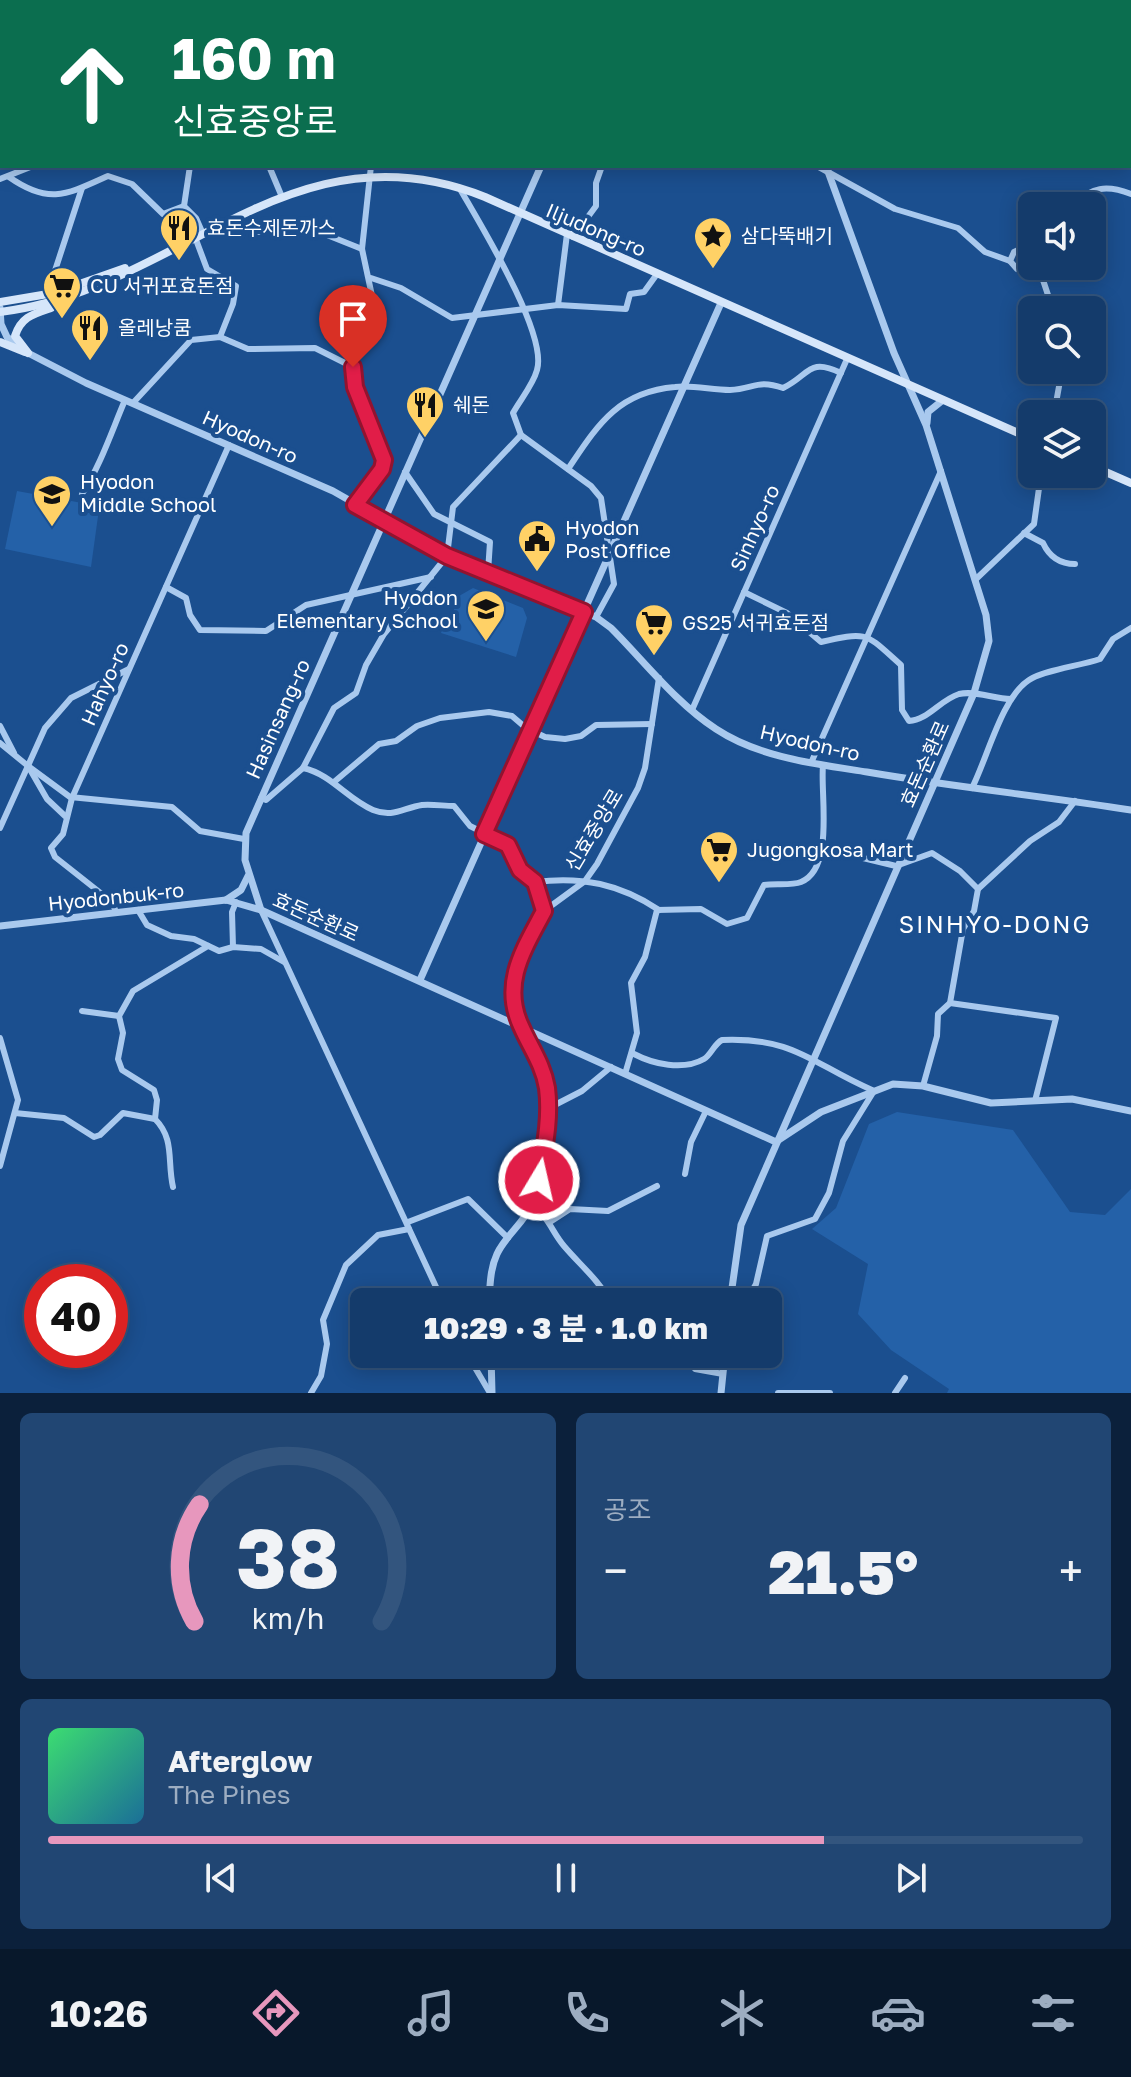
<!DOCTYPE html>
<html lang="ko">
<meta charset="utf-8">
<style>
body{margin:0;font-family:"Golos Text","Noto Sans KR",sans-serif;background:#214673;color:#f1f3f6;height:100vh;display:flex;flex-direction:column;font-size:30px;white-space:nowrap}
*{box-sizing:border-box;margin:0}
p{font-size:26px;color:#9dadc1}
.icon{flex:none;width:44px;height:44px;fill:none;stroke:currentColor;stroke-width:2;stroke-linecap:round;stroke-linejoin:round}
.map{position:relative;height:1393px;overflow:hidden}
.sheet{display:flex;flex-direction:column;gap:20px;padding:20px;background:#0b203b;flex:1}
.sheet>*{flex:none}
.banner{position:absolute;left:0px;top:0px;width:1132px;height:168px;box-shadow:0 4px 20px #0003,0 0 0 2px #33557e;background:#0b6e4f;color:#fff;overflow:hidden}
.tools{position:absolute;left:1018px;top:192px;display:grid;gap:16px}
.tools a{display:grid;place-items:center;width:88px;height:88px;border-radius:12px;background:#143b6b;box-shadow:0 4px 20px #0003,0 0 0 2px #33557e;font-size:40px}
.speed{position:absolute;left:24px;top:1264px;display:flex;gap:16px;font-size:40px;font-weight:700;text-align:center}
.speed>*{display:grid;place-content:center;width:104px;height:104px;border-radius:50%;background:#143b6b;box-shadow:0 4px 20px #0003,0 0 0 2px #33557e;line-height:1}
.speed .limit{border:12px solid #d22;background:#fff;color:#111}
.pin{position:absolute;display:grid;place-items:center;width:68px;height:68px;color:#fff;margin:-82px -34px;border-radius:50% 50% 50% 0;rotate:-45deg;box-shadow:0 0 8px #0007}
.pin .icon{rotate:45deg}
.me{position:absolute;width:88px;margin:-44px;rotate:9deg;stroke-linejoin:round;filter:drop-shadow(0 0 6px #0008)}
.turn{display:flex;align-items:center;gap:28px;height:168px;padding:0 40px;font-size:36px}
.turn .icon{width:104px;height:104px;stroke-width:2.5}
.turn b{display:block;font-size:56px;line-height:68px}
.big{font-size:60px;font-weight:800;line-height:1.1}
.sheet .card{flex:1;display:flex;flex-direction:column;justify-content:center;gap:12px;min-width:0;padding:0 28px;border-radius:12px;background:#214673}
.sheet .dial{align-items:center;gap:0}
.dial svg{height:208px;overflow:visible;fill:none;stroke:#33557e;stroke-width:7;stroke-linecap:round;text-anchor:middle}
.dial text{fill:#f1f3f6;stroke:none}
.song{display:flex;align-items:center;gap:24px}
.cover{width:96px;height:96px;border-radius:12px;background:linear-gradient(135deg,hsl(140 70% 55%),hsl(200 70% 35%))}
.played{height:8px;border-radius:4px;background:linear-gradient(90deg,#e797bd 75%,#33557e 75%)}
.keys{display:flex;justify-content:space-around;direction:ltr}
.heat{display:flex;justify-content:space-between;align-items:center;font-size:44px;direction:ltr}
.sheet .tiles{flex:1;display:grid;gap:20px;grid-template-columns:1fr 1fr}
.card:last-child{grid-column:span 2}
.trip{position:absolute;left:350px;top:1288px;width:432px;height:80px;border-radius:12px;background:#143b6b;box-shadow:0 4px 20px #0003,0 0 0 2px #33557e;font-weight:800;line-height:80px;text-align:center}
.tab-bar{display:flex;height:128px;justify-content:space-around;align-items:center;background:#08182b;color:#9dadc1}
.tab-bar .icon{width:56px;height:56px}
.tab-bar .selected{color:#e797bd}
.tab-bar b{font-size:36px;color:#f1f3f6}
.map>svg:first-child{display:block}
</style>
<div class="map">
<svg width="1131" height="1393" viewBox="0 0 1131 1393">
<rect width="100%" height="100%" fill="#1b4f8f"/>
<g fill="#2461a8">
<polygon points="17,491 93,505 99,509 91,567 5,549"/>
<polygon points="473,588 523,608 527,618 516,657 441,633 443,628 447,629 459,596"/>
<polygon points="897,1112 1013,1130 1070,1212 1105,1215 1131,1189 1131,1393 947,1393 949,1389 891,1350 858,1314 868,1264 812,1229 836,1208 869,1124"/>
</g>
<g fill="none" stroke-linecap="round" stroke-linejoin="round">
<g stroke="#a9c9ee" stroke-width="6">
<polyline points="64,0 65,2"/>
<polyline points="160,0 161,2"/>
<polyline points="199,0 200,2"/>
<polyline points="414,0 417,2"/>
<polyline points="398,2 398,0"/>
<polyline points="670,2 671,0"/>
<polyline points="190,166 184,206 196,218 203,234"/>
<polyline points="269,166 282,197"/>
<polyline points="817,166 895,209 958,228 985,252 1010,261"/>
<path d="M9 177C49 205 66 195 108 176L132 184 163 214 184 206"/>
<polyline points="0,179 33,166"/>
<path d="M460 189C480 224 548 334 537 370 533 385 520 400 513 413L521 435 591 486 601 498 614 584 596 617"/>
<path d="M1073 206C1090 186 1108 185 1131 194"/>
<polyline points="234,219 256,232 307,227 362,249"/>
<polyline points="195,237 207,269 236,286 233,304 220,337"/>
<polyline points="573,237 596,206 596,183 602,166"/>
<polyline points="1032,243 1014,252 1010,261 1017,269 1043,280 1053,310"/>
<polyline points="371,278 401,288 452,318 558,305 626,309 630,294 644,292 657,274"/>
<polyline points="47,295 82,188"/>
<polyline points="558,305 567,234"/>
<polyline points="133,403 191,340 220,337 248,349 315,348 353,367"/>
<polyline points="1054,414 1062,370"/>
<path d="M568 469C597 426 617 392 675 387 693 385 712 390 730 390 754 389 757 379 783 388 810 375 808 357 841 373"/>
<polyline points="405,472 434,514 490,542 488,572"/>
<path d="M82 494C101 464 111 433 125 400"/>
<polyline points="355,505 382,469 384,460 355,387 352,369 362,334 371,324 375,310 362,249 371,166"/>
<path d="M1024 533 1043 543C1049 556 1060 564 1075 564"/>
<polyline points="975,580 1034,524 1041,474"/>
<polyline points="166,587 186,598 190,615 200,630 266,631 306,605 431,577"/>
<path d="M744 592 787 613 821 642C869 631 865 633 901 665L902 710 909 721C928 720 940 700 959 694 975 690 994 699 1011 699"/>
<polyline points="692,710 847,359"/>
<polyline points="0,726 14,753"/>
<polyline points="0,743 28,766 47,799 65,816"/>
<polyline points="811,763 941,471"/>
<polyline points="28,766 70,797 172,807 200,831 244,839"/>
<path d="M303 768C331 774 347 799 373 810 393 818 403 808 422 805 432 804 444 806 454 806L470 826 508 845 520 870 535 882 544 911"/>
<polyline points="334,782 379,744 396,741 417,726 440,718 489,712 512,716 526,728 545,737 565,739 581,736 596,725 652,724"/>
<path d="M972 788C987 759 1002 697 1029 680 1044 670 1080 666 1100 659L1113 639 1131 628"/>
<polyline points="261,798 266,800 303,768 334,708 356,693 366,665 384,634 447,556 453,507 521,435"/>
<polyline points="0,828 45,728 71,698 129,669"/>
<polyline points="822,855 830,850 896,866 932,853 960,871 978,889"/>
<path d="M535 882C582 876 620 884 659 910"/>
<polyline points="138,910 147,925 171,936 194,939 219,951 233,947 261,949 284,962"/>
<polyline points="261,910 443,1302"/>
<polyline points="116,912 112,902 55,857 51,848 63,834 72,798 229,445"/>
<polyline points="233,947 232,912 236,902"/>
<polyline points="950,1003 1056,1018 1035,1101"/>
<polyline points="82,1011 119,1016"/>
<polyline points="520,1025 513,989 516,963 544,911 585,881 597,864 638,788 645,768 659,678"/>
<polyline points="0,1038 18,1100 0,1166"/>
<path d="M634 1054C653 1064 683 1071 704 1059 711 1055 714 1044 722 1040 795 1037 812 1064 872 1090"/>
<path d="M625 1074 637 1033 631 983 645 957 657 910 701 909 727 924 747 918 764 885C775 883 791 886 801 882 835 868 820 794 823 765"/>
<polyline points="923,1086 937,1036 938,1014 950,1003 963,929 974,911 978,889 1030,841 1059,822 1075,801"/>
<polyline points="547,1109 582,1091 611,1067"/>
<path d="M15 1113 64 1118 94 1137 100 1135 123 1113 155 1119C175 1139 167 1161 173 1187"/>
<polyline points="155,1119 157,1100 154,1090 122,1070 118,1059 123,1033 119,1016 133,991 208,946"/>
<polyline points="685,1174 691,1142 706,1111"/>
<path d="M532 1206C549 1217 552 1232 564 1246 580 1265 599 1280 610 1302"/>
<polyline points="408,1222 468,1199 508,1238"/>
<polyline points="550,1222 570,1209 608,1211 657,1186"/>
<polyline points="746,1302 756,1284 767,1236 815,1219 829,1193 843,1141 874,1091"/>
<polyline points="467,1354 490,1393"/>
<polyline points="643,1354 659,1354"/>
<polyline points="683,1354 695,1369 723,1374"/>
<polyline points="311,1393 321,1376 327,1344 323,1320 346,1265 378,1235 409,1229"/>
<polyline points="778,1393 830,1393"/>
<polyline points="895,1393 905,1378"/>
</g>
<g stroke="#a9c9ee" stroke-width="7">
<polyline points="808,0 808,2"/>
<polyline points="85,2 87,0"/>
<polyline points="613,2 614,0"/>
<polyline points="0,100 2,98"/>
<path d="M0 308 1 324 7 337 28 353 86 383 333 491 447 556 596 617 611 628C644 661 676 703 716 729 760 758 816 764 867 772 954 787 1043 796 1131 810"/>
<polyline points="927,423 928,412 943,400"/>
<polyline points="226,900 241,890 248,876"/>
<polyline points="261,910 245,860 246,833 541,166"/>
<polyline points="0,926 226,900 261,910 776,1142"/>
<polyline points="420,980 721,303"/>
<polyline points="777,1141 821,1112 893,1084 923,1086 991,1103 1072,1099 1131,1111"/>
<path d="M489 1302C490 1286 490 1269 497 1254 505 1236 525 1222 532 1204 556 1146 552 1080 521 1026"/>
<polyline points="730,1302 741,1225 974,693 989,641 986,615 926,425 894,353 826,166"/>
<polyline points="491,1354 492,1393"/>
<polyline points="721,1393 725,1354"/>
</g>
<g stroke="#d6e6fa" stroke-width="8">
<polyline points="0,302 54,293 125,268"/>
<path d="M0 312C177 291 291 119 485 197L1032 439"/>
<polyline points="0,342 25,352"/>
<path d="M28 353 15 336C21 317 33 314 51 308"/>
<polyline points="1092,466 1131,483"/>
</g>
</g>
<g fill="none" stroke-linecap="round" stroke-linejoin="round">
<g stroke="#92132f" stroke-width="20">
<path id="route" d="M353 367 355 387 384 460 382 469 355 505 447 556 584 612 484 834 508 845 520 870 535 882 544 911C524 949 501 983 521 1026 530 1047 543 1064 547 1088 551 1119 544 1150 539 1180"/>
</g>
<use href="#route" stroke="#e11d48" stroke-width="14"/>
</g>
<defs>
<g id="restaurant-pin" transform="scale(2)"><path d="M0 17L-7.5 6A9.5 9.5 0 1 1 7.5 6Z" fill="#ffd166" stroke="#1b4f8f"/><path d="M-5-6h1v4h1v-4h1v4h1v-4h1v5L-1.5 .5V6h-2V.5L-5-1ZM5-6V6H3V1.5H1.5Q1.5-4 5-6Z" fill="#111"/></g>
<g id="sight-pin" transform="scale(2)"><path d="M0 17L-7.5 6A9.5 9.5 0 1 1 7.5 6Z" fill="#ffd166" stroke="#1b4f8f"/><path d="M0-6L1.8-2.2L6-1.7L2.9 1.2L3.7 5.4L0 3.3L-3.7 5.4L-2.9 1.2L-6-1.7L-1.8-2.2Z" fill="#111"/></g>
<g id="supermarket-pin" transform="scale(2)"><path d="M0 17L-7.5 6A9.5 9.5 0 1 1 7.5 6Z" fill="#ffd166" stroke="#1b4f8f"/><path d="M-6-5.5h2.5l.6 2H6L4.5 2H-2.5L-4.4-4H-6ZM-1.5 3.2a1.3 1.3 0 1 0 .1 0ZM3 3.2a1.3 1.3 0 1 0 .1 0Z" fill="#111"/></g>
<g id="school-pin" transform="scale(2)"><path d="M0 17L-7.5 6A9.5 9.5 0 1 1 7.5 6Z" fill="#ffd166" stroke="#1b4f8f"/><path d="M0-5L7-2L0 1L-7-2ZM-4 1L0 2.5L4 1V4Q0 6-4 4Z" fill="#111"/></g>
<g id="civic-pin" transform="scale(2)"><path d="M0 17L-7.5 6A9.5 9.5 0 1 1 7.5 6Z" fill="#ffd166" stroke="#1b4f8f"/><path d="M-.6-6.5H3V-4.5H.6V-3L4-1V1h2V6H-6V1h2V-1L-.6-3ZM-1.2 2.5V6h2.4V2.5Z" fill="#111"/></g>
</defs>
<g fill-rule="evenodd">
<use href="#restaurant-pin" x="179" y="228"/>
<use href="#sight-pin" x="713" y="236"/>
<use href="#supermarket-pin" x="62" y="286"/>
<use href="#restaurant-pin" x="90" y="328"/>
<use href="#restaurant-pin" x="425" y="405"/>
<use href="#school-pin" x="52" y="494"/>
<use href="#civic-pin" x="537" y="539"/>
<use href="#school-pin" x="486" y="609"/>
<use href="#supermarket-pin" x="654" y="623"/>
<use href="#supermarket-pin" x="719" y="850"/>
</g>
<g text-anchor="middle" stroke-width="8" stroke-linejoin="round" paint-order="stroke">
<g font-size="20" fill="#fff" stroke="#1b4f8f" text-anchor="start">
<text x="207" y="235">효돈수제돈까스</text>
<text x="741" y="243">삼다뚝배기</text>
<text x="90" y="293">CU 서귀포효돈점</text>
<text x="118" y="335">올레낭쿰</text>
<text x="453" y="412">쉐돈</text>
<text x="80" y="489">Hyodon<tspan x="80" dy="23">Middle School</tspan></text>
<text x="565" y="535">Hyodon<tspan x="565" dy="23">Post Office</tspan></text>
<text x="458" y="605" text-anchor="end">Hyodon<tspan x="458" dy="23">Elementary School</tspan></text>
<text x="682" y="630">GS25 서귀효돈점</text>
<text x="747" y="857">Jugongkosa Mart</text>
</g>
<g font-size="20" fill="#fff" stroke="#1b4f8f">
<text transform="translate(596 230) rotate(23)" y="7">Iljudong-ro</text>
<text transform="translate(250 437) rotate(24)" y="7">Hyodon-ro</text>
<text transform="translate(755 528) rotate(-66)" y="7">Sinhyo-ro</text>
<text transform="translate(105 684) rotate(-66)" y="7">Hahyo-ro</text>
<text transform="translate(278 719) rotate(-66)" y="7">Hasinsang-ro</text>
<text transform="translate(810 743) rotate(13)" y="7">Hyodon-ro</text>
<text transform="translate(925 764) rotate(-66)" y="7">효돈순환로</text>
<text transform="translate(594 830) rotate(-59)" y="7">신효중앙로</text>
<text transform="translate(116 897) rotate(-6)" y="7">Hyodonbuk-ro</text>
<text transform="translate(316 917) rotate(24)" y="7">효돈순환로</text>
</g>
<g font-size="24" letter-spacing="2" fill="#fff" stroke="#1b4f8f">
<text x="995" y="933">SINHYO-DONG</text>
</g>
</g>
</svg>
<div class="tools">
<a><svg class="icon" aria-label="sound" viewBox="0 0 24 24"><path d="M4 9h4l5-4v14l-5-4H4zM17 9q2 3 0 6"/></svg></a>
<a><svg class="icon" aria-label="search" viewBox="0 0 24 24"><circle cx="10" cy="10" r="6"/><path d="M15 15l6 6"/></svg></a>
<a><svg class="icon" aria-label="layers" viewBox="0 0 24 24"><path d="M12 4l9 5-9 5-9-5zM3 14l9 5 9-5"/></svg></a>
</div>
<div class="speed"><div class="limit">40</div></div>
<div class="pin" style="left:353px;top:367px;background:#d93025"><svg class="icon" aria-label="arrive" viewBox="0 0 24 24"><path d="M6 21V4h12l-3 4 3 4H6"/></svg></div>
<svg class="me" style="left:539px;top:1180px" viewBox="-20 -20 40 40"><circle r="17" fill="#e11d48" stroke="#fff" stroke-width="3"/><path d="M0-11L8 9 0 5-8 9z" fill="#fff"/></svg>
<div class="trip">10:29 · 3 분 · 1.0 km</div>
<div class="banner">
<div class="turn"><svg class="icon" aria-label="ahead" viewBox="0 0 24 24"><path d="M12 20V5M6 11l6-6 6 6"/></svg><div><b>160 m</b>신효중앙로</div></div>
</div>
</div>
<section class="sheet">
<div class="tiles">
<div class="card dial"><svg viewBox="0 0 100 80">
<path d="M14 69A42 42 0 1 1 86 69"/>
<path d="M14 69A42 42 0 0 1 16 24" stroke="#e797bd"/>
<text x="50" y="56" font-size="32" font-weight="700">38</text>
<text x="50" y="72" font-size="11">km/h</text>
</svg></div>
<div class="card"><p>공조</p>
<div class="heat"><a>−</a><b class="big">21.5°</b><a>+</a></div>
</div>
<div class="card">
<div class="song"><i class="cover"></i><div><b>Afterglow</b><p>The Pines</p></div></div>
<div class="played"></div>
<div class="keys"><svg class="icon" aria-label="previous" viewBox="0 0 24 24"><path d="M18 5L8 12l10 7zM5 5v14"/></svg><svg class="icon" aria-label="pause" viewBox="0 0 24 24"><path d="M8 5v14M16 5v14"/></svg><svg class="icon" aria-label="next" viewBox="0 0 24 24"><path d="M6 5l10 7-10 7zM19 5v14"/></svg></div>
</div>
</div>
</section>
<nav class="tab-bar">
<b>10:26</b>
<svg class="icon selected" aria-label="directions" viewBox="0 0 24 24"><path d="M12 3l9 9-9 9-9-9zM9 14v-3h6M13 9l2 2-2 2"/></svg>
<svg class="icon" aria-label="music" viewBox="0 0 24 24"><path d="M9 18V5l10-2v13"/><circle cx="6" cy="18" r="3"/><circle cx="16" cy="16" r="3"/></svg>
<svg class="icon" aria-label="phone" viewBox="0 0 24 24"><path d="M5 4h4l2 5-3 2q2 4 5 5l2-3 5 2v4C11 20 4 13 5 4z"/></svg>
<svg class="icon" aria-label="climate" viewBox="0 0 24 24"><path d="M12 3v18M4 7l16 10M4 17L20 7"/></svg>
<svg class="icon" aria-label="car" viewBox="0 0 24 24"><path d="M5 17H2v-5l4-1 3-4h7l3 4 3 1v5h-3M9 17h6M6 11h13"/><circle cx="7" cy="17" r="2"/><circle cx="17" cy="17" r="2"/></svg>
<svg class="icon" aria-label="filters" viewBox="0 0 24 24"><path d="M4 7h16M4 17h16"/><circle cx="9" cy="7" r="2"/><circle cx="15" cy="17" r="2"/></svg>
</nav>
